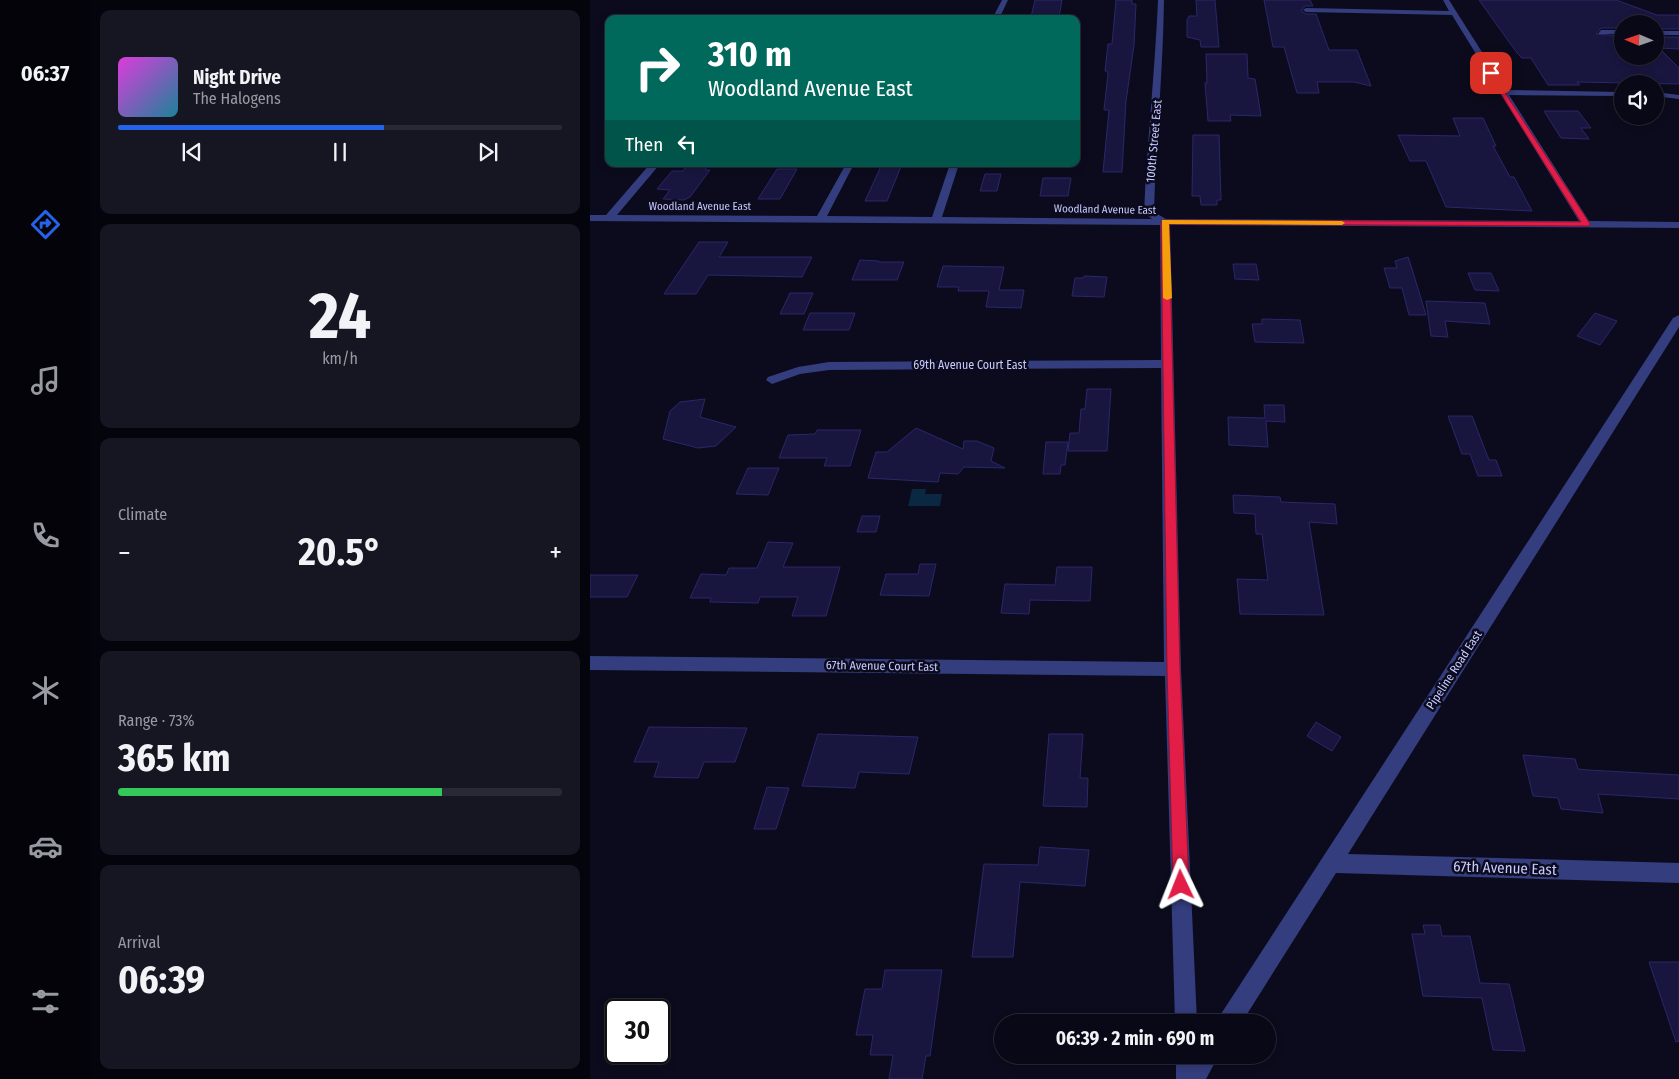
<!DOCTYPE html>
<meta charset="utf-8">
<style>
body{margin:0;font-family:"Fira Sans Condensed",sans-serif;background:#161623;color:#f1f3f6;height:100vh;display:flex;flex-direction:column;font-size:19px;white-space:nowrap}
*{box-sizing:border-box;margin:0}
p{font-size:16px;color:#989aa1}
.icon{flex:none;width:28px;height:28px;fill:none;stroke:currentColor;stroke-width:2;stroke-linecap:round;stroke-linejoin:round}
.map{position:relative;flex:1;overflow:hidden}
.panel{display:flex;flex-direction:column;gap:10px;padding:10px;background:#04040c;width:500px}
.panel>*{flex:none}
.top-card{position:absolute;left:15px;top:15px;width:475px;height:152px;border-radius:10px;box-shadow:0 2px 8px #0003,0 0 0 1px #292935;background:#00695c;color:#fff;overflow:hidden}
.needle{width:32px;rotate:272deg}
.fabs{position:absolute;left:1024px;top:15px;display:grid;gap:10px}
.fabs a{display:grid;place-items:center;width:50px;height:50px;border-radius:50%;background:#080816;box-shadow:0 2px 8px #0003,0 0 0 1px #292935;font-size:25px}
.speed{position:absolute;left:15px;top:999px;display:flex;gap:10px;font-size:25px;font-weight:700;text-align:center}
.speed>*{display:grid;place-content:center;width:65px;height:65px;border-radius:50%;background:#080816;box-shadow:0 2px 8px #0003,0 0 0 1px #292935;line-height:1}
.speed .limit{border:2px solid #111;border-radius:8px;background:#fff;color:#111}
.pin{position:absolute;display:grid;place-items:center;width:42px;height:42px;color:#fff;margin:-21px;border-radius:10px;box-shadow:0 2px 8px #0006}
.me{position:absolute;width:55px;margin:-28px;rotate:358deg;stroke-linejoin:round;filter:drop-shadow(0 0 4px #0008)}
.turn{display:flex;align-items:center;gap:18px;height:105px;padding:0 20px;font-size:22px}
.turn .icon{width:65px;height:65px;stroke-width:2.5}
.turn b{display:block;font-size:35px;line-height:42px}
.then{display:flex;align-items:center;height:48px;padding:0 20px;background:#0003;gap:10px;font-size:19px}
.big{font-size:38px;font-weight:700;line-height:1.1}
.panel .widget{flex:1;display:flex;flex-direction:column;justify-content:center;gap:8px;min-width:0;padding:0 18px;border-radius:10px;background:#161623}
.panel .dial{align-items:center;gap:0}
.dial b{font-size:65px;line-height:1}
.song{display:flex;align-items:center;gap:15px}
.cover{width:60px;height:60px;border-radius:8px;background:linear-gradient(135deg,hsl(300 70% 55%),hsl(190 70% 35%))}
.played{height:5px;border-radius:2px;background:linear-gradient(90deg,#2563eb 60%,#292935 60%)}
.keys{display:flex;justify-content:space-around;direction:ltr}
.heat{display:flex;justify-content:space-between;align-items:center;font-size:28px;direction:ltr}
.charge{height:8px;border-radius:4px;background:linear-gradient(90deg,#34c759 73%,#292935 0)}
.trip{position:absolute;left:404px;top:1014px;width:282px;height:50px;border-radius:25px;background:#080816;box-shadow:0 2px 8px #0003,0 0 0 1px #292935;font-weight:700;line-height:50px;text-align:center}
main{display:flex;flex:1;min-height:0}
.tabs{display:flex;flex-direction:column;width:90px;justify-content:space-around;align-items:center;background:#030309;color:#989aa1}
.tabs .icon{width:35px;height:35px}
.tabs .current{color:#2563eb}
.tabs b{font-size:22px;color:#f1f3f6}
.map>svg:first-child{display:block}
</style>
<main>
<nav class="tabs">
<b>06:37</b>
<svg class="icon current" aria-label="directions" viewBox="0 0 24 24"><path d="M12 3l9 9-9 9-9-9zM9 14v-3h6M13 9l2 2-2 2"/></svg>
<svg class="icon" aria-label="music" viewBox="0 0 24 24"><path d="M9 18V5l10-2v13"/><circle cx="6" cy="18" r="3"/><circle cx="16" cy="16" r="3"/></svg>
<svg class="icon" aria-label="phone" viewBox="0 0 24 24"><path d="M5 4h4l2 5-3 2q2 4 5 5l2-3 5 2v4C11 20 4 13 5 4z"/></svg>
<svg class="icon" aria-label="climate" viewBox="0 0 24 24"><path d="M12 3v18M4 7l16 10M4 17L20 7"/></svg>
<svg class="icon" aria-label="car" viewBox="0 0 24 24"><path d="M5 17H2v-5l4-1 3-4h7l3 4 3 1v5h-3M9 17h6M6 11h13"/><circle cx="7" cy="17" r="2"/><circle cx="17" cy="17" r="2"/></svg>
<svg class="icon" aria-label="filters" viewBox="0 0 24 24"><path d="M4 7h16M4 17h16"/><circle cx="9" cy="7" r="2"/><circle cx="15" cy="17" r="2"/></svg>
</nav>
<section class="panel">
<div class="widget">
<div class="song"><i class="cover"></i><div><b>Night Drive</b><p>The Halogens</p></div></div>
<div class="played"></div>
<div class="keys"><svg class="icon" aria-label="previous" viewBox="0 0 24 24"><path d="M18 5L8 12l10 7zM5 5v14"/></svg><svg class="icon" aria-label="pause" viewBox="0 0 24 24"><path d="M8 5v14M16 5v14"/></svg><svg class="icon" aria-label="next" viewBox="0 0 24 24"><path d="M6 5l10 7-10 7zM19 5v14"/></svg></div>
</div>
<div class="widget dial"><b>24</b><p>km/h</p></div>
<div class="widget"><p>Climate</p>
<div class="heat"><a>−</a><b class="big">20.5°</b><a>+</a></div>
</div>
<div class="widget"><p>Range · 73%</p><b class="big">365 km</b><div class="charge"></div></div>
<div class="widget"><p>Arrival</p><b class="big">06:39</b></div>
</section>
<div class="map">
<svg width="1089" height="1079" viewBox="0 0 1089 1079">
<rect width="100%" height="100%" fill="#0b0b1d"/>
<polygon fill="#0a2841" points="322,489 336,489 335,494 352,494 350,506 318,506"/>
<g fill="#18163e" stroke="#2a276b">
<polygon points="445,0 472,0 469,17 441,17"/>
<polygon points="526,0 542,0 542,4 546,4 544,45 536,101 532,172 513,172 519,110 514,110 518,74 517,71 515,71 518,44 522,44"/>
<polygon points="606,0 625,0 629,47 611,47 610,40 597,37 597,20 599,16 607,16"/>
<polygon points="674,0 720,0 723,6 715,6 711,11 716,14 726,14 739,50 767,50 781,86 764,82 727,82 729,93 707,93 694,47 683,47"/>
<polygon points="889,0 1026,0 1067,15 1089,15 1089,29 1065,29 1065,24 1032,24 1032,28 1011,28 1006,34 1032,36 1032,56 1065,56 1065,37 1089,37 1089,49 1069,48 1089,68 1089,84 987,82 990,85 958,85 941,58 932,58 927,53"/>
<polygon points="616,54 657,54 658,78 665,79 671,116 640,115 641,121 618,121 615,83 617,83"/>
<polygon points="954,111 988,111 1001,128 991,128 999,139 971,138"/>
<polygon points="863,118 893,118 906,146 903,146 920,177 924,177 942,211 856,207 836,161 820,161 808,135 870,136"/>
<polygon points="603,135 629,135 631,200 627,200 627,205 611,205 610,196 602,196"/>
<polygon points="98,164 119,164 115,170 120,170 100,197 94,200 73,199 80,190 67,189 82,171 93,171"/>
<polygon points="292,164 312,164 297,201 275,201"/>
<polygon points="187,169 207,169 190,199 168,199"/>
<polygon points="395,174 411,174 407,191 390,191"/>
<polygon points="453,178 481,178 478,196 450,196"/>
<polygon points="109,242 138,242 129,257 222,257 212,277 118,275 106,294 74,294"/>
<polygon points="818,257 822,269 836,315 819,315 812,288 800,288 794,268 807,268 805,261"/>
<polygon points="270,260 289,261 289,262 314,262 307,280 262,280"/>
<polygon points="643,264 666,264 669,280 645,279"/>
<polygon points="353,266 414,267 409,290 434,290 431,308 396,307 399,291 368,291 369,287 347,287"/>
<polygon points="878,273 901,273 909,291 885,290"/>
<polygon points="494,276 517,277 514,297 482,296 485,278 493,278"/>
<polygon points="200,293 223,293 214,314 190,314"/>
<polygon points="836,301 895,303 900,324 855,321 858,337 841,336"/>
<polygon points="220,313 265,313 259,330 213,330"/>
<polygon points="1005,313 1027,321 1010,345 987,336"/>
<polygon points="672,319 710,320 714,343 665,342 662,324 672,324"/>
<polygon points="497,389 521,389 517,451 478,451 480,433 489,433 491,409 495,409"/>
<polygon points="115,399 110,417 146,427 126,446 108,448 73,439 80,411 90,402"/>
<polygon points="674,405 694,405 695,422 676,421 678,447 639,445 638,417 675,418"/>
<polygon points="858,416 882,416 899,460 906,460 912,476 888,476 880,454 872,454"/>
<polygon points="326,428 373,449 374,441 387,441 404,448 401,461 415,468 374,467 368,474 350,473 348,482 278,478 286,452 297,452"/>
<polygon points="227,430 271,430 260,466 234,466 237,458 189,458 198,435 225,434"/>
<polygon points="456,442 478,442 475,465 471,465 470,474 453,474"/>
<polygon points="158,468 189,468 178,495 146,494"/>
<polygon points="643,495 690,497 691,502 745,504 747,524 719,522 734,615 650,614 647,579 678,580 672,534 666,534 665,514 644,513"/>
<polygon points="272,516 290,516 286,532 267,532"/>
<polygon points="178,542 203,543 193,567 250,567 236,616 202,616 208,597 170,597 168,603 120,602 121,598 100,598 111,574 136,575 139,568 167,568"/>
<polygon points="330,564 346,564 339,596 290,595 296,574 328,574"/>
<polygon points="467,567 502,567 500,601 440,600 439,614 411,613 415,584 465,585"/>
<polygon points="0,575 48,575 37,597 0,597"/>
<polygon points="726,722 751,737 742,751 717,736"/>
<polygon points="59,727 157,728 145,762 114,762 108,778 64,777 69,762 44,762"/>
<polygon points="228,734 328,737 319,774 269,772 265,788 212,786"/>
<polygon points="459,734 493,734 490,778 498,778 497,807 453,806"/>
<polygon points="933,755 985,759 988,769 998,770 1089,775 1089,799 1008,794 1013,813 971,809 968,798 943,796"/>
<polygon points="177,787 199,788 186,829 164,829"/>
<polygon points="450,847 499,850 495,886 430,882 423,957 382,957 394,864 448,865"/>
<polygon points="833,925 850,925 852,936 880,936 890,983 919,984 935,1051 903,1050 892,998 833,996 822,934 835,934"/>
<polygon points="1059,962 1089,962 1089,1041 1086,1042"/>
<polygon points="295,970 352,970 340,1056 336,1056 332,1079 299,1079 303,1055 280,1055 283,1035 266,1035 275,989 292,989"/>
</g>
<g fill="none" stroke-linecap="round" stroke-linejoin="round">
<g fill="#343d7d" fill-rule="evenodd">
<polygon points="412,0 418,0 409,19 402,19"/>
<path d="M568 0H574C573 71 566 141 564 212L576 219 989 221 862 15 716 12 713 10 716 8 859 11 853 0H859L916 90 1032 92V96L919 95 999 221 1089 222V228L580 225 591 669 607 1022H585L575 676 0 670V656L574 662 571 368 239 370 210 374 182 384 176 380 178 377 208 367 239 362 571 360 570 225 0 221V215H16L60 164H70L27 215 227 216 256 164H264L237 216 342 217 360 164H369L352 217 562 219 554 213C557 142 565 71 568 0Z"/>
<polygon points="1011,30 1032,30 1032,34 1008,34"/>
<rect x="1065" y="31" width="24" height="4"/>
<polygon points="1065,92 1089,95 1089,99 1065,96"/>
<polygon points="1089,315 1089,327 758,854 1089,863 1089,883 746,873 652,1022 628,1022 631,1014 1083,318"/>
<polygon points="586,1055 629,1055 616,1079 586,1079"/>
</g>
</g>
<polygon fill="#e11d48" stroke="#92132f" points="901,71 1000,224 999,226 579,224 590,669 599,885 596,890 591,893 585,890 583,885 577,669 571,222 575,220 991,222 898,73"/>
<polygon fill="#f59e0b" points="572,220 752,221 755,223 752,225 579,224 582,298 577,300 573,298"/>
<g text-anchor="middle" stroke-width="5" stroke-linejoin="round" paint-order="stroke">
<g font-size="11" fill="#c6c9ff" stroke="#0b0b1d">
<text x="110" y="210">Woodland Avenue East</text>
<text transform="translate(515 209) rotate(1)" y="4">Woodland Avenue East</text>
</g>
<g font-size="12" fill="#c6c9ff" stroke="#0b0b1d">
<text transform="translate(564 141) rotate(-85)" y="4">100th Street East</text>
<text x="380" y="369">69th Avenue Court East</text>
<text transform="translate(292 666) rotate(1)" y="4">67th Avenue Court East</text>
<text transform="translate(864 670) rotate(-57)" y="4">Pipeline Road East</text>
</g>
<g font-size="15" fill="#c6c9ff" stroke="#0b0b1d">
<text transform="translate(915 868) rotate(2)" y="5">67th Avenue East</text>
</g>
</g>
</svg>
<div class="fabs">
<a><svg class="needle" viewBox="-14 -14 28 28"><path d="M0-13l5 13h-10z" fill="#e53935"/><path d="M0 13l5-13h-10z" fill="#989aa1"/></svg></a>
<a><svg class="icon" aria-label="sound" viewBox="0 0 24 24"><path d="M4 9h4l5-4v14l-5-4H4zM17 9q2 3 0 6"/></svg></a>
</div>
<div class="speed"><div class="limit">30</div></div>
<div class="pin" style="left:901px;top:73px;background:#d93025"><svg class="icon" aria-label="arrive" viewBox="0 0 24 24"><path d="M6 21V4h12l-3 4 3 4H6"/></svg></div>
<svg class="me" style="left:591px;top:885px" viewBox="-20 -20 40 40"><path d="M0-17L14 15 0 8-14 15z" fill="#e11d48" stroke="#fff" stroke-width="4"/></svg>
<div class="trip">06:39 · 2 min · 690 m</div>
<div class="top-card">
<div class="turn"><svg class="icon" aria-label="right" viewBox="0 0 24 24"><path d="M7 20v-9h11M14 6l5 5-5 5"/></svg><div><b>310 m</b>Woodland Avenue East</div></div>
<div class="then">Then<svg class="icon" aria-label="left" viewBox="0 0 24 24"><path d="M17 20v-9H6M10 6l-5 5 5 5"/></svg></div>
</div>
</div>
</main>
